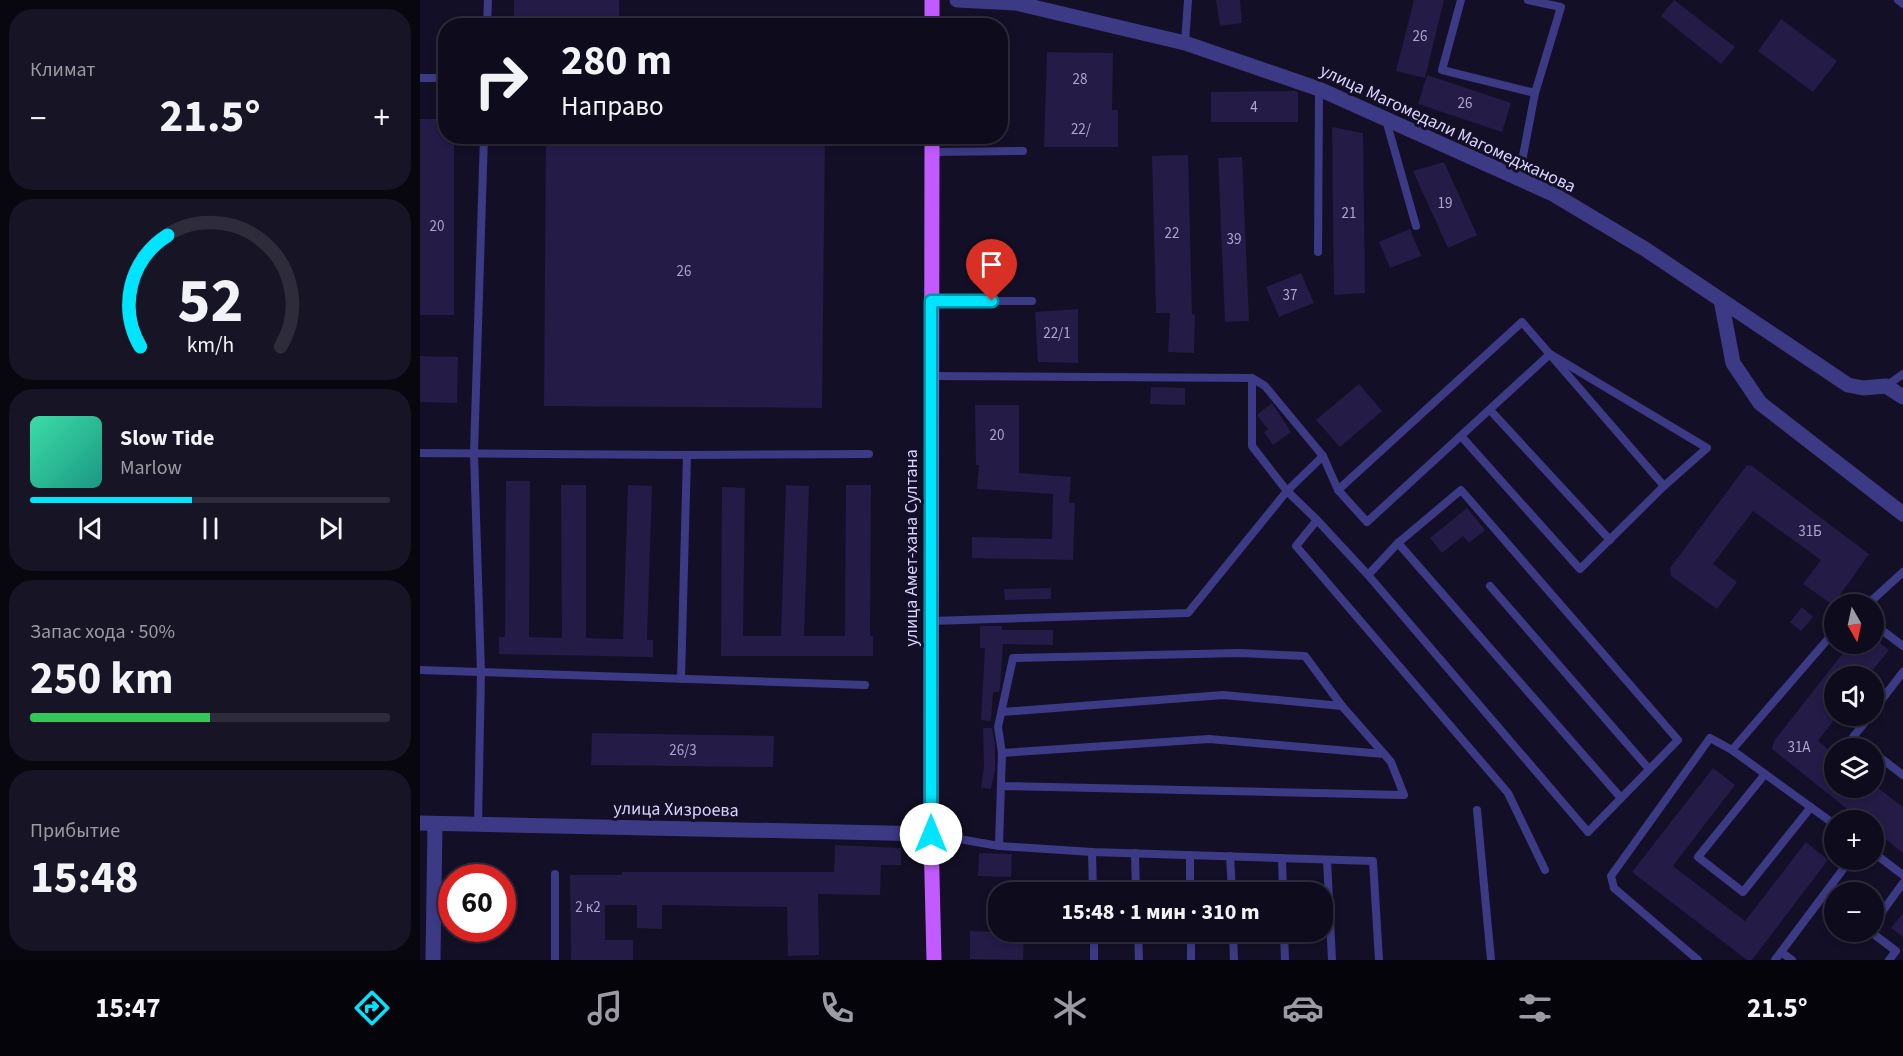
<!DOCTYPE html>
<html lang="ru">
<meta charset="utf-8">
<style>
body{margin:0;font-family:"Source Sans 3",sans-serif;background:#171425;color:#f1f3f6;height:100vh;display:flex;flex-direction:column;font-size:22px;white-space:nowrap}
*{box-sizing:border-box;margin:0}
p{font-size:20px;color:#9b9ba3}
.icon{flex:none;width:33px;height:33px;fill:none;stroke:currentColor;stroke-width:2;stroke-linecap:round;stroke-linejoin:round}
.map{position:relative;flex:1;overflow:hidden}
.panel{display:flex;flex-direction:column;gap:9px;padding:9px;background:#08060f;width:420px}
.panel>*{flex:none}
.top-card{position:absolute;left:18px;top:18px;width:570px;height:126px;border-radius:24px;box-shadow:0 3px 9px #0003,0 0 0 2px #2e2b3b;background:#0e0b1c;color:#f1f3f6;overflow:hidden}
.needle{width:39px;rotate:171deg}
.fabs{position:absolute;left:1404px;top:594px;display:grid;gap:12px}
.fabs a{display:grid;place-items:center;width:60px;height:60px;border-radius:50%;background:#0e0b1c;box-shadow:0 3px 9px #0003,0 0 0 2px #2e2b3b;font-size:30px}
.speed{position:absolute;left:18px;top:864px;display:flex;gap:12px;font-size:30px;font-weight:700;text-align:center}
.speed>*{display:grid;place-content:center;width:78px;height:78px;border-radius:50%;background:#0e0b1c;box-shadow:0 3px 9px #0003,0 0 0 2px #2e2b3b;line-height:1}
.speed .limit{border:9px solid #d22;background:#fff;color:#111}
.pin{position:absolute;display:grid;place-items:center;width:51px;height:51px;color:#fff;margin:-62px -26px;border-radius:50% 50% 50% 0;rotate:-45deg;box-shadow:0 0 6px #0007}
.pin .icon{rotate:45deg}
.me{position:absolute;width:66px;margin:-33px;rotate:0deg;stroke-linejoin:round;filter:drop-shadow(0 0 4px #0008)}
.turn{display:flex;align-items:center;gap:21px;height:126px;padding:0 24px;font-size:27px}
.turn .icon{width:78px;height:78px;stroke-width:2.5}
.turn b{display:block;font-size:42px;line-height:51px}
.big{font-size:45px;font-weight:700;line-height:1.1}
.panel .tile{flex:1;display:flex;flex-direction:column;justify-content:center;gap:9px;min-width:0;padding:0 21px;border-radius:24px;background:#171425}
.panel .dial{align-items:center;gap:0}
.dial svg{height:156px;overflow:visible;fill:none;stroke:#2e2b3b;stroke-width:7;stroke-linecap:round;text-anchor:middle}
.dial text{fill:#f1f3f6;stroke:none}
.song{display:flex;align-items:center;gap:18px}
.cover{width:72px;height:72px;border-radius:9px;background:linear-gradient(135deg,hsl(160 70% 55%),hsl(170 70% 35%))}
.played{height:6px;border-radius:3px;background:linear-gradient(90deg,#00e5ff 45%,#2e2b3b 45%)}
.keys{display:flex;justify-content:space-around;direction:ltr}
.heat{display:flex;justify-content:space-between;align-items:center;font-size:33px;direction:ltr}
.charge{height:9px;border-radius:4px;background:linear-gradient(90deg,#34c759 50%,#2e2b3b 0)}
.trip{position:absolute;left:568px;top:882px;width:345px;height:60px;border-radius:24px;background:#0e0b1c;box-shadow:0 3px 9px #0003,0 0 0 2px #2e2b3b;font-weight:700;line-height:60px;text-align:center}
.tabs{display:flex;height:96px;justify-content:space-around;align-items:center;background:#06040b;color:#9b9ba3}
.tabs .icon{width:42px;height:42px}
.tabs .selected{color:#00e5ff}
.tabs b{font-size:27px;color:#f1f3f6}
main{display:flex;flex:1;min-height:0}
.map>svg:first-child{display:block}
</style>
<main>
<section class="panel">
<div class="tile"><p>Климат</p>
<div class="heat"><a>−</a><b class="big">21.5°</b><a>+</a></div>
</div>
<div class="tile dial"><svg viewBox="0 0 100 80">
<path d="M14 69A42 42 0 1 1 86 69"/>
<path d="M14 69A42 42 0 0 1 28 12" stroke="#00e5ff"/>
<text x="50" y="56" font-size="32" font-weight="700">52</text>
<text x="50" y="72" font-size="11">km/h</text>
</svg></div>
<div class="tile">
<div class="song"><i class="cover"></i><div><b>Slow Tide</b><p>Marlow</p></div></div>
<div class="played"></div>
<div class="keys"><svg class="icon" aria-label="previous" viewBox="0 0 24 24"><path d="M18 5L8 12l10 7zM5 5v14"/></svg><svg class="icon" aria-label="pause" viewBox="0 0 24 24"><path d="M8 5v14M16 5v14"/></svg><svg class="icon" aria-label="next" viewBox="0 0 24 24"><path d="M6 5l10 7-10 7zM19 5v14"/></svg></div>
</div>
<div class="tile"><p>Запас хода · 50%</p><b class="big">250 km</b><div class="charge"></div></div>
<div class="tile"><p>Прибытие</p><b class="big">15:48</b></div>
</section>
<div class="map">
<svg width="1483" height="960" viewBox="0 0 1483 960">
<rect width="100%" height="100%" fill="#130f26"/>
<g fill="#241b47">
<polygon points="94,0 199,0 199,26 94,25"/>
<polygon points="796,0 820,0 822,23 800,26"/>
<polygon points="994,0 1024,0 1005,78 976,71"/>
<polygon points="1254,0 1315,47 1301,64 1241,16"/>
<polygon points="1361,19 1417,61 1393,92 1338,51"/>
<polygon points="627,52 693,53 692,110 698,110 698,147 624,147"/>
<polygon points="1007,75 1091,103 1082,132 998,104"/>
<polygon points="875,91 878,92 878,122 791,122 791,92"/>
<polygon points="0,119 26,119 26,136 34,136 34,315 0,315"/>
<polygon points="912,127 943,133 945,293 914,295"/>
<polygon points="126,136 405,136 402,408 124,406"/>
<polygon points="768,155 772,314 775,315 774,353 748,352 750,313 736,313 732,156"/>
<polygon points="822,157 829,321 805,322 798,158"/>
<polygon points="1024,162 1057,235 1028,248 993,171"/>
<polygon points="990,229 1001,256 970,268 959,242"/>
<polygon points="881,273 894,303 859,317 846,287"/>
<polygon points="658,309 658,363 618,362 615,312"/>
<polygon points="0,356 38,357 37,403 0,402"/>
<polygon points="939,384 962,411 920,447 896,420"/>
<polygon points="731,387 765,388 765,405 730,404"/>
<polygon points="852,403 871,432 853,445 844,432 848,429 838,417 838,414"/>
<polygon points="555,405 599,405 599,473 651,477 649,503 655,503 653,560 552,558 552,537 632,539 633,494 557,489 559,465 556,465"/>
<polygon points="1327,465 1332,466 1449,554 1413,605 1383,584 1401,560 1333,511 1293,564 1317,582 1297,609 1251,576 1250,568"/>
<polygon points="86,481 110,481 109,637 142,638 141,485 166,485 166,638 203,639 208,485 232,486 227,640 233,640 233,657 79,654 79,637 85,637"/>
<polygon points="366,485 389,486 384,636 425,636 426,485 451,485 450,636 453,636 453,656 301,656 302,487 325,488 323,636 361,636"/>
<polygon points="1047,508 1065,530 1049,543 1043,536 1022,553 1010,538"/>
<polygon points="631,588 631,599 585,600 584,589"/>
<polygon points="1382,607 1393,617 1381,631 1370,622"/>
<polygon points="560,626 582,626 582,630 633,630 633,645 583,644 580,688 579,692 573,692 571,721 561,720 565,648 560,648"/>
<polygon points="1454,638 1469,650 1448,676 1414,676 1414,720 1398,741 1414,754 1414,788 1458,788 1483,807 1483,853 1454,830 1454,820 1441,820 1352,749 1354,741 1430,644 1454,644"/>
<polygon points="563,728 572,728 575,744 575,770 571,789 561,788 564,766"/>
<polygon points="172,733 354,736 353,767 171,765"/>
<polygon points="1293,768 1315,785 1253,866 1325,921 1386,842 1408,860 1332,960 1327,960 1212,872"/>
<polygon points="415,845 481,848 481,865 461,865 460,895 398,894 399,955 368,956 367,907 242,905 242,929 217,928 217,905 185,905 185,940 213,940 213,960 151,960 150,875 202,875 202,872 414,872"/>
<polygon points="559,853 592,854 591,877 558,876"/>
<polygon points="1483,913 1483,937 1471,928"/>
<polygon points="550,931 604,933 603,960 550,959"/>
</g>
<g fill="none" stroke-linecap="round" stroke-linejoin="round">
<g stroke="#3d3a85" stroke-width="8">
<polyline points="1041,0 1022,70 1115,93"/>
<polyline points="1478,0 1483,4"/>
<polyline points="67,26 68,0"/>
<polyline points="765,43 768,0"/>
<polyline points="0,78 26,78"/>
<polyline points="966,120 996,226"/>
<polyline points="512,152 603,151"/>
<polyline points="1099,177 1115,93 1141,7 1108,0"/>
<polyline points="898,252 899,89"/>
<polyline points="511,301 612,301"/>
<polyline points="511,376 832,378 832,446 867,491 903,456 845,386 832,378"/>
<polyline points="1466,386 1483,374"/>
<polyline points="1070,410 1190,540"/>
<polyline points="0,453 267,455 449,454"/>
<path d="M903 456 918 490 947 522C1008 466 1069 410 1130 354L1287 448 1244 486 1160 569 1041 436"/>
<polyline points="918,490 1102,322 1244,486"/>
<polyline points="897,520 876,546 1088,793 1125,870"/>
<polyline points="978,543 1201,798"/>
<polyline points="1070,586 1229,769"/>
<polyline points="1448,604 1483,572"/>
<polyline points="511,621 768,613 867,491 897,520 948,575 1168,832 1258,740 1041,490 978,543 948,575"/>
<polyline points="1454,624 1483,646"/>
<polyline points="0,670 445,685"/>
<polyline points="261,679 267,455"/>
<polyline points="1454,710 1483,672"/>
<polyline points="582,712 803,695 922,706"/>
<polyline points="1448,748 1433,737 1450,716"/>
<polyline points="1312,750 1414,632"/>
<polyline points="582,753 789,739 964,754"/>
<polyline points="1454,753 1483,775"/>
<polyline points="1345,774 1278,857 1323,892 1391,807"/>
<polyline points="1057,810 1071,960"/>
<polyline points="58,824 61,673 54,453 64,136"/>
<polyline points="511,834 579,846 672,852 953,861 959,960"/>
<polyline points="579,846 582,753 578,727 593,658 820,653 885,656 922,706 971,762 984,795 583,786"/>
<polyline points="672,852 673,892"/>
<polyline points="715,853 716,892"/>
<polyline points="1454,853 1483,875"/>
<polyline points="770,855 770,892"/>
<polyline points="810,856 812,892"/>
<polyline points="862,858 863,892"/>
<polyline points="907,860 912,960"/>
<polyline points="1454,923 1483,883"/>
<polyline points="674,932 674,960"/>
<polyline points="718,932 719,960"/>
<polyline points="771,932 771,960"/>
<polyline points="813,932 814,960"/>
<polyline points="864,932 865,960"/>
<polyline points="1451,932 1476,951 1469,960"/>
<polyline points="1361,952 1372,960"/>
<polyline points="135,960 135,874"/>
<polyline points="1278,960 1194,888 1191,876 1290,738 1312,750 1414,824"/>
<polyline points="1355,960 1430,860"/>
</g>
<g stroke="#3d3a85" stroke-width="15">
<polyline points="537,0 596,3 765,43 899,89 1133,194 1225,249 1428,385 1443,388 1466,386 1483,397"/>
<polyline points="1301,300 1313,363 1340,403 1483,514"/>
<polyline points="0,823 511,834"/>
<polyline points="13,960 15,824"/>
</g>
<g stroke="#c25bff" stroke-width="15">
<polyline points="512,26 512,0"/>
<polyline points="512,136 511,834 514,960"/>
</g>
</g>
<g fill="none" stroke-linecap="round" stroke-linejoin="round">
<g stroke="#0095a6" stroke-width="15">
<polyline id="route" points="511,834 511,301 572,301"/>
</g>
<use href="#route" stroke="#00e5ff" stroke-width="10"/>
</g>
<g text-anchor="middle" stroke-width="6" stroke-linejoin="round" paint-order="stroke">
<g font-size="15" fill="#aca6d1">
<text x="1000" y="41">26</text>
<text x="660" y="84">28</text>
<text x="1045" y="108">26</text>
<text x="834" y="112">4</text>
<text x="661" y="134">22/</text>
<text x="1025" y="208">19</text>
<text x="929" y="218">21</text>
<text x="17" y="231">20</text>
<text x="752" y="238">22</text>
<text x="814" y="244">39</text>
<text x="264" y="276">26</text>
<text x="870" y="300">37</text>
<text x="637" y="338">22/1</text>
<text x="577" y="440">20</text>
<text x="1390" y="536">31Б</text>
<text x="1379" y="752">31А</text>
<text x="263" y="755">26/3</text>
<text x="168" y="912">2 к2</text>
</g>
<g font-size="18" fill="#d9d4ff" stroke="#130f26">
<text transform="translate(1028 128) rotate(25)" y="6">улица Магомедали Магомеджановa</text>
<text transform="translate(491 548) rotate(-90)" y="6">улица Амет-хана Султана</text>
<text transform="translate(256 809) rotate(1)" y="6">улица Хизроева</text>
</g>
</g>
</svg>
<div class="fabs">
<a><svg class="needle" viewBox="-14 -14 28 28"><path d="M0-13l5 13h-10z" fill="#e53935"/><path d="M0 13l5-13h-10z" fill="#9b9ba3"/></svg></a>
<a><svg class="icon" aria-label="sound" viewBox="0 0 24 24"><path d="M4 9h4l5-4v14l-5-4H4zM17 9q2 3 0 6"/></svg></a>
<a><svg class="icon" aria-label="layers" viewBox="0 0 24 24"><path d="M12 4l9 5-9 5-9-5zM3 14l9 5 9-5"/></svg></a>
<a>+</a>
<a>−</a>
</div>
<div class="speed"><div class="limit">60</div></div>
<div class="pin" style="left:572px;top:301px;background:#d93025"><svg class="icon" aria-label="arrive" viewBox="0 0 24 24"><path d="M6 21V4h12l-3 4 3 4H6"/></svg></div>
<svg class="me" style="left:511px;top:834px" viewBox="-20 -20 40 40"><circle r="19" fill="#fff"/><path d="M0-13L10 11 0 6-10 11z" fill="#00e5ff"/></svg>
<div class="trip">15:48 · 1 мин · 310 m</div>
<div class="top-card">
<div class="turn"><svg class="icon" aria-label="right" viewBox="0 0 24 24"><path d="M7 20v-9h11M14 6l5 5-5 5"/></svg><div><b>280 m</b>Направо</div></div>
</div>
</div>
</main>
<nav class="tabs">
<b>15:47</b>
<svg class="icon selected" aria-label="directions" viewBox="0 0 24 24"><path d="M12 3l9 9-9 9-9-9zM9 14v-3h6M13 9l2 2-2 2"/></svg>
<svg class="icon" aria-label="music" viewBox="0 0 24 24"><path d="M9 18V5l10-2v13"/><circle cx="6" cy="18" r="3"/><circle cx="16" cy="16" r="3"/></svg>
<svg class="icon" aria-label="phone" viewBox="0 0 24 24"><path d="M5 4h4l2 5-3 2q2 4 5 5l2-3 5 2v4C11 20 4 13 5 4z"/></svg>
<svg class="icon" aria-label="climate" viewBox="0 0 24 24"><path d="M12 3v18M4 7l16 10M4 17L20 7"/></svg>
<svg class="icon" aria-label="car" viewBox="0 0 24 24"><path d="M5 17H2v-5l4-1 3-4h7l3 4 3 1v5h-3M9 17h6M6 11h13"/><circle cx="7" cy="17" r="2"/><circle cx="17" cy="17" r="2"/></svg>
<svg class="icon" aria-label="filters" viewBox="0 0 24 24"><path d="M4 7h16M4 17h16"/><circle cx="9" cy="7" r="2"/><circle cx="15" cy="17" r="2"/></svg>
<b>21.5°</b>
</nav>
